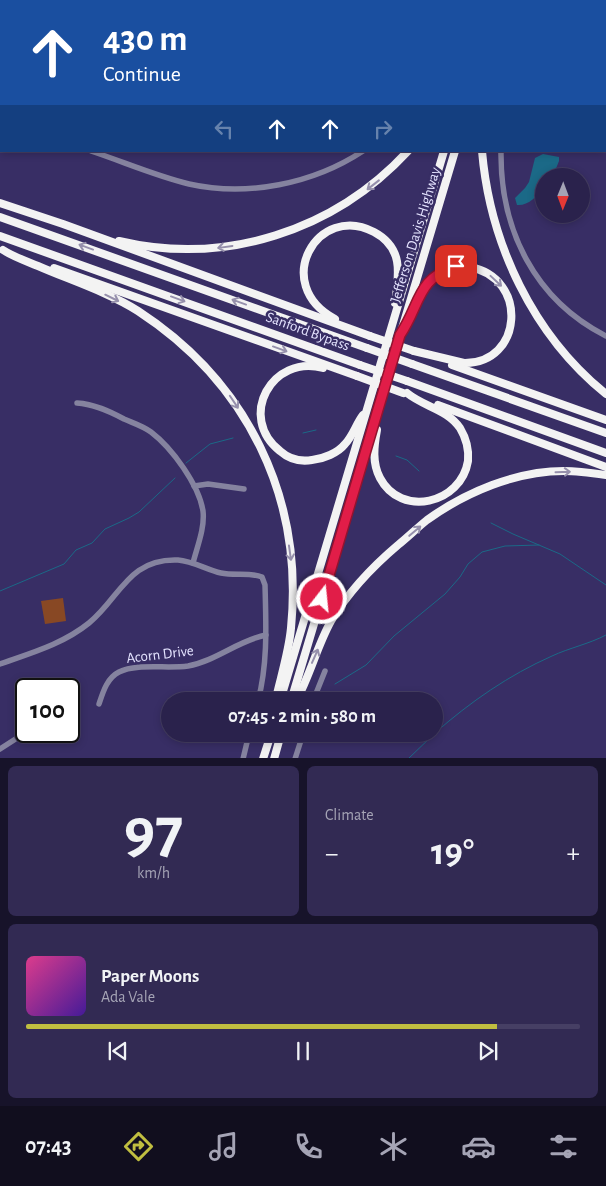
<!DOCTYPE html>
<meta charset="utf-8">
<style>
body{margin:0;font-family:"Alegreya Sans",sans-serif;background:#322a53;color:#f1f3f6;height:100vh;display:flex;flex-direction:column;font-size:19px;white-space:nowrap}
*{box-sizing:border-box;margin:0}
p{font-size:16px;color:#a5a4b5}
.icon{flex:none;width:28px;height:28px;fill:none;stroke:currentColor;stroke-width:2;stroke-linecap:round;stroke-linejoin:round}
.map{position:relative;height:758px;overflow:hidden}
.sheet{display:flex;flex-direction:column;gap:8px;padding:8px;background:#17132a;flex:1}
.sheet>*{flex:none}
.guide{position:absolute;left:0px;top:0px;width:606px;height:152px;box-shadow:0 2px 8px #0003,0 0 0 1px #463f64;background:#1a4fa0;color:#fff;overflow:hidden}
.needle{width:32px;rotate:181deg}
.controls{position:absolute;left:535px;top:168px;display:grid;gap:10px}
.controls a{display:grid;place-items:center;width:55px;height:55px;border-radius:50%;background:#2a224c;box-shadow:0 2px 8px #0003,0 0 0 1px #463f64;font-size:25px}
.speed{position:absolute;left:15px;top:678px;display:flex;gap:10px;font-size:25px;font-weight:700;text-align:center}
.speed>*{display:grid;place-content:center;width:65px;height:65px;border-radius:50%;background:#2a224c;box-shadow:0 2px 8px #0003,0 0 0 1px #463f64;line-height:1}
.speed .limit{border:2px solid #111;border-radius:8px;background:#fff;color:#111}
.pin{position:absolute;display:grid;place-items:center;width:42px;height:42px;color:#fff;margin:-21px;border-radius:10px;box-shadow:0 2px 8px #0006}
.me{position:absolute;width:55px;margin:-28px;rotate:16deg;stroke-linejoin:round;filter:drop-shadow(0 0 4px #0008)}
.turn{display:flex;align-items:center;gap:18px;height:105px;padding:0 20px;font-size:22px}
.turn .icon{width:65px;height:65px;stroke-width:2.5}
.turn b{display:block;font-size:35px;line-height:42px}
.lanes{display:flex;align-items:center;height:48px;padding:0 20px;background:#0003;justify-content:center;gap:25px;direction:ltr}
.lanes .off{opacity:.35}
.big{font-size:38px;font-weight:700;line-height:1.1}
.sheet .widget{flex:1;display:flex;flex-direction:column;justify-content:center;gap:8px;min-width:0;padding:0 18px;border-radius:8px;background:#322a53}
.sheet .dial{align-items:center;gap:0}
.dial b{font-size:65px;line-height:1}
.song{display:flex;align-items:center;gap:15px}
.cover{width:60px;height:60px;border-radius:8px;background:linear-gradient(135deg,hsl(330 70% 55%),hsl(260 70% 35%))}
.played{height:5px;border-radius:2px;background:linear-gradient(90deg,#c0be40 85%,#463f64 85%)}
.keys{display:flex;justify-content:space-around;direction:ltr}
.heat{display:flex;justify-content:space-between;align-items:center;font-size:28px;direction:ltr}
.sheet .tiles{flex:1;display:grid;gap:8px;grid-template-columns:1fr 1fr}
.widget:last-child{grid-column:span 2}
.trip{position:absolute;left:161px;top:692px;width:282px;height:50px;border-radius:25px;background:#2a224c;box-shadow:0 2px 8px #0003,0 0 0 1px #463f64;font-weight:700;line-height:50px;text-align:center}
.dock{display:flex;height:80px;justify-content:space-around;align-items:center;background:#110e1e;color:#a5a4b5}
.dock .icon{width:35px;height:35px}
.dock .current{color:#c0be40}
.dock b{font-size:22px;color:#f1f3f6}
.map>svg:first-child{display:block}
</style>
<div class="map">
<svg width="606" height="759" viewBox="0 0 606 759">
<rect width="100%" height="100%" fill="#382e65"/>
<polygon fill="#884824" points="63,598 66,621 45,624 41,601"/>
<path fill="#1b6987" d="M543 154 559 157V161L553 176H544V188C536 197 528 206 517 205L515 198 525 188 529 182 535 158Z"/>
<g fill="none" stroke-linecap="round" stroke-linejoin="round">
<g stroke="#1b6987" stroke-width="1">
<polyline points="605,50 606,50"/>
<polyline points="605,60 606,60"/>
<polyline points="303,433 316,430"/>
<polyline points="396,456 407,460 419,471"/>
<polyline points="186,463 210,444 233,438"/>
<polyline points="491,523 513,534 560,554 606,585"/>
<polyline points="0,591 64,564 76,550 92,543 105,529 129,518 139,512 175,478"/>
<polyline points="335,684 366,665 394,636 445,594 460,577 468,564 482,552 505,546 539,545"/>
<path d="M435 733C470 702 509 675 552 656 569 648 589 644 606 635"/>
<polyline points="408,759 434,734"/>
</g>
<g stroke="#85839f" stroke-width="5.5">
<polyline points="14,0 14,1"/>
<polyline points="124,1 124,0"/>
<polyline points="467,1 467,0"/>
<polyline points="530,1 531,0"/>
<polyline points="0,132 1,132"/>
<path d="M91 151C124 162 156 176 189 184 247 197 313 184 363 151"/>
<path d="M501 151C500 230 535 300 606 336"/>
<path d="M77 403C94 404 109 411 124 419 133 423 143 426 151 432 172 448 199 485 203 511 205 528 197 547 193 563"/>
<polyline points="194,486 208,484 244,489"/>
<path d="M0 664C31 653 63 644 89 623 120 598 128 558 178 560 193 561 207 570 221 573 235 576 250 572 262 577L265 585C266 624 268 663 258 701"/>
<polyline points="313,701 325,671"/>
<path d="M99 704C103 692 107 678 119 672 137 663 167 669 188 666 216 661 239 640 266 635"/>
<polyline points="0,749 28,731"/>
<polyline points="243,759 249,734"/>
<polyline points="295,759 303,734"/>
</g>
<g stroke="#f3f3f3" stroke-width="8">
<polyline points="488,1 488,0"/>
<polyline points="499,1 499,0"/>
<path d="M482 151C490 244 533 335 606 394"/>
<polyline points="0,203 63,224 370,336"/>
<polyline points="0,217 367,348"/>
<polyline points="0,236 360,365"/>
<path d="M119 241C225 266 334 231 408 151"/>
<path d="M3 250C14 257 26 261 38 266 70 280 108 292 138 311 247 382 304 497 291 628 289 650 282 673 277 694L278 701"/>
<polyline points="54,268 357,376"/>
<path d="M335 319C270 284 318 202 374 232 404 248 399 274 395 303"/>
<path d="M404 329C415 313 418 292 431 279 441 269 456 265 470 267 529 278 523 364 464 363L414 351"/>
<polyline points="412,364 606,433"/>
<polyline points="452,365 606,420"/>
<path d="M323 368C272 354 237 417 280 451 289 459 300 462 312 460 323 459 338 453 345 444 353 436 356 424 363 415"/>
<polyline points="407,381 606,453"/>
<polyline points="438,405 606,467"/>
<path d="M377 430C374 446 372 463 380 478 401 518 461 504 468 461 469 450 466 438 460 428 447 409 424 407 407 393"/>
<polyline points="280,701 444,151"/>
<polyline points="291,701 455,151"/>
<path d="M296 701C310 676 317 646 331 621 349 591 372 567 398 545 408 537 417 528 427 520 466 492 516 471 564 471 578 471 592 473 606 475"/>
<polyline points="263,759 271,734"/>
<polyline points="274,759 281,734"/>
</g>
<g stroke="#f3f3f3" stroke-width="8">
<polyline points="370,336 414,351"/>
<polyline points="367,348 412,364"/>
<polyline points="360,365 407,381"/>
<polyline points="357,376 403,393"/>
</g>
</g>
<defs><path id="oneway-shaft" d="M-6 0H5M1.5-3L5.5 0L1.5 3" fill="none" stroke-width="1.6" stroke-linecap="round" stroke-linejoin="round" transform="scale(1.25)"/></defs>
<g stroke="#9690ac">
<use href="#oneway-shaft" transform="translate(373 185) rotate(142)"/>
<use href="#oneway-shaft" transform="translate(86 247) rotate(-160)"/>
<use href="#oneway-shaft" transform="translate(225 247) rotate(172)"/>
<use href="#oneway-shaft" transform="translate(496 281) rotate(43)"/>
<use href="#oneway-shaft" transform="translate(112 298) rotate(26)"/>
<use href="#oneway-shaft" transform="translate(178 299) rotate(20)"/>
<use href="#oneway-shaft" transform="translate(239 302) rotate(-160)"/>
<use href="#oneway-shaft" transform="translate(280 349) rotate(20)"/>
<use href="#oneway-shaft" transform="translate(234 402) rotate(56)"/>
<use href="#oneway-shaft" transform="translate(563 472) rotate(-2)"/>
<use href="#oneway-shaft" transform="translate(415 531) rotate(-40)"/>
<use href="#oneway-shaft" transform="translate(290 553) rotate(82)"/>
<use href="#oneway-shaft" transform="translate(315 656) rotate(-66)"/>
</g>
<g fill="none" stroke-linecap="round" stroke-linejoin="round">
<g stroke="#92132f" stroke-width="12">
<path id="route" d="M322 599 400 335C421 304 416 279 456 266"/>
</g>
<use href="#route" stroke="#e11d48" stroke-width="9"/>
</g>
<g text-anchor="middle" stroke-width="5" stroke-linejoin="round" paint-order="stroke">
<g font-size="15" fill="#e5e4ff" stroke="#382e65">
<text transform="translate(415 235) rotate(-73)" y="5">Jefferson Davis Highway</text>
<text transform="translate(308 331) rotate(20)" y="5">Sanford Bypass</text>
<text transform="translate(160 654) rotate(-7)" y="5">Acorn Drive</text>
</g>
</g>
</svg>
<div class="controls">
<a><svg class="needle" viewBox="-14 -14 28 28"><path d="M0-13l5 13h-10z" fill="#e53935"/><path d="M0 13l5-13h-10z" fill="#a5a4b5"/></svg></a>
</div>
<div class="speed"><div class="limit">100</div></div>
<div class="pin" style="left:456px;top:266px;background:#d93025"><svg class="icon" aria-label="arrive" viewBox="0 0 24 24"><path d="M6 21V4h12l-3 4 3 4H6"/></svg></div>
<svg class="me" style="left:322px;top:599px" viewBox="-20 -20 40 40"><circle r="17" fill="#e11d48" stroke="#fff" stroke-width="3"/><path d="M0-11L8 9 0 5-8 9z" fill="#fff"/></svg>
<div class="trip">07:45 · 2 min · 580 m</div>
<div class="guide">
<div class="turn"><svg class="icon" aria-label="ahead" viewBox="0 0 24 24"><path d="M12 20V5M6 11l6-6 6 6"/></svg><div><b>430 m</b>Continue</div></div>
<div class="lanes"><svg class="icon off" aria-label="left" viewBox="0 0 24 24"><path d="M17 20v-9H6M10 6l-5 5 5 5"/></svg><svg class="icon" aria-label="ahead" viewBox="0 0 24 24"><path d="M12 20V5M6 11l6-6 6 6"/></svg><svg class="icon" aria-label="ahead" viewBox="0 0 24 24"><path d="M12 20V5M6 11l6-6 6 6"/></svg><svg class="icon off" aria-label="right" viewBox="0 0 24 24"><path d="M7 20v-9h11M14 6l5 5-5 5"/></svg></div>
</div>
</div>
<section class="sheet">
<div class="tiles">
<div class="widget dial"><b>97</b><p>km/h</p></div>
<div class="widget"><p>Climate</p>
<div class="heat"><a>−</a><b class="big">19°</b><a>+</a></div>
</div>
<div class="widget">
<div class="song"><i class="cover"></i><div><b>Paper Moons</b><p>Ada Vale</p></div></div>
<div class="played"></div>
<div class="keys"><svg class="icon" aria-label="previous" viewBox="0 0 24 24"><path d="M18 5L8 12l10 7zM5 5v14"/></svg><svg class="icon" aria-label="pause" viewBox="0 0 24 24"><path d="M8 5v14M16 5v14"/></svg><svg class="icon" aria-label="next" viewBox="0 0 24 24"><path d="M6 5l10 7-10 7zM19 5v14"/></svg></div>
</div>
</div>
</section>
<nav class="dock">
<b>07:43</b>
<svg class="icon current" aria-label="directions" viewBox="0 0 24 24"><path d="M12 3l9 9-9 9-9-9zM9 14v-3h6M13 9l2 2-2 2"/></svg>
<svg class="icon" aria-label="music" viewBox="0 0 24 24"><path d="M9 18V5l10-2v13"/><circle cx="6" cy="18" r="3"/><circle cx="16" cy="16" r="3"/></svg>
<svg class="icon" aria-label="phone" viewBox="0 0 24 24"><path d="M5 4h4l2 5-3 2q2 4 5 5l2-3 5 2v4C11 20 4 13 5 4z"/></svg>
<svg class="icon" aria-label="climate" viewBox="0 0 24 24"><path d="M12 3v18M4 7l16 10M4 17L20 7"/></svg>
<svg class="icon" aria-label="car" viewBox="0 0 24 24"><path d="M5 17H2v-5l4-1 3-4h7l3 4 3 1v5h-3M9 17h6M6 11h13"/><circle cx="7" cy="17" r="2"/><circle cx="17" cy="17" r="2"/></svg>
<svg class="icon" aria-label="filters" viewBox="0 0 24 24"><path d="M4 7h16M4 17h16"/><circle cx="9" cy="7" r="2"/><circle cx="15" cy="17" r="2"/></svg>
</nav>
